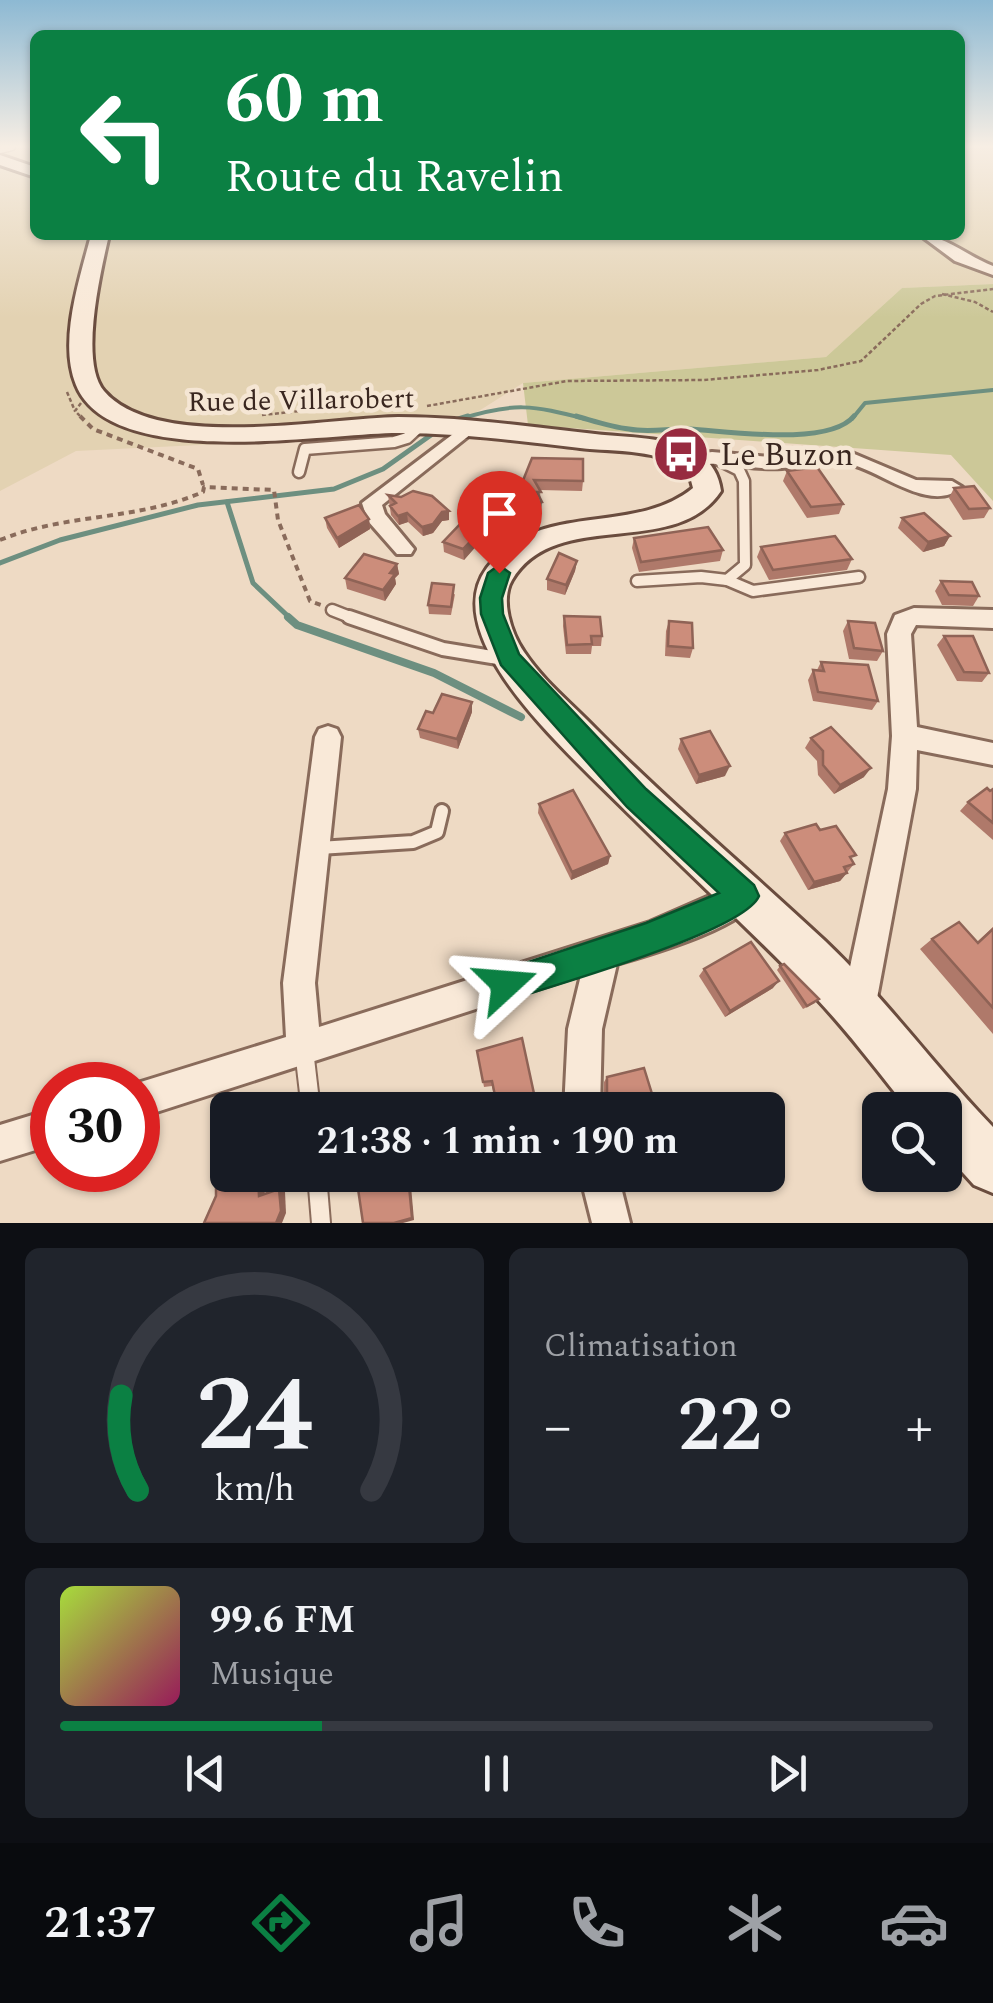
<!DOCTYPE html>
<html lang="fr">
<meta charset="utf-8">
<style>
body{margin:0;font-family:Spectral,serif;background:#20242c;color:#f1f3f6;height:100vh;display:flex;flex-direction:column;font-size:38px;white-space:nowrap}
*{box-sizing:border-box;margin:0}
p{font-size:32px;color:#9ea1a6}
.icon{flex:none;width:55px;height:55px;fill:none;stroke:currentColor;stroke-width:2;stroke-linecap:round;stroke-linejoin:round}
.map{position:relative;height:1223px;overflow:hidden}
.details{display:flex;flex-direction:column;gap:25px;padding:25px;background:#0d0f14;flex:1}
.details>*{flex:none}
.top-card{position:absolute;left:30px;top:30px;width:935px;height:210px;border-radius:15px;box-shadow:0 2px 8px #0004;background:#0b8043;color:#fff;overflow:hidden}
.buttons{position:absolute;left:862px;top:1092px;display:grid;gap:20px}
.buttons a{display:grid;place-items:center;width:100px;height:100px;border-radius:15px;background:#171b24;box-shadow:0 2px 8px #0004;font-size:50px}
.speed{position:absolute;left:30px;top:1062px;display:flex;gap:20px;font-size:50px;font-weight:700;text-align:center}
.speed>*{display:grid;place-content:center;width:130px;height:130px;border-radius:50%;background:#171b24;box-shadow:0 2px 8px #0004;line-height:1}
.speed .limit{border:15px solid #d22;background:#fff;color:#111}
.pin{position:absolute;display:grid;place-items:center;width:85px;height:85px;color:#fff;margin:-102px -42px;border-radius:50% 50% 50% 0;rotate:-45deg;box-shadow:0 0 10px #0007}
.pin .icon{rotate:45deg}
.me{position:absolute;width:110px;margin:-55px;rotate:71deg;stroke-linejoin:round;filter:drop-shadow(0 0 8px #0008)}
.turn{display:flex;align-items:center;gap:35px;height:210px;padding:0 30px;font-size:45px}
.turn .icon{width:130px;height:130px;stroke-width:2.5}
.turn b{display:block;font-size:70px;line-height:85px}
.big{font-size:75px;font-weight:700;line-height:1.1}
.details .card{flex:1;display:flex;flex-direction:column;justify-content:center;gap:15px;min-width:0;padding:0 35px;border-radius:15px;background:#20242c}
.details .dial{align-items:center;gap:0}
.dial svg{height:260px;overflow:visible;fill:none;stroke:#363941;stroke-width:7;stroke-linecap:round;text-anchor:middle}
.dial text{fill:#f1f3f6;stroke:none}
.song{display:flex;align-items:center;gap:30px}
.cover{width:120px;height:120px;border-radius:15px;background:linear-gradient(135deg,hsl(80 70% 55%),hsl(330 70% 35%))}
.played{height:10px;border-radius:5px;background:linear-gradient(90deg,#0b8043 30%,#363941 30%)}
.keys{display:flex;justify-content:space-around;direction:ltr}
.heat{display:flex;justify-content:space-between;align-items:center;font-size:55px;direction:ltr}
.details .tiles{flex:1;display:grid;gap:25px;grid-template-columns:1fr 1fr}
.card:last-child{grid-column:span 2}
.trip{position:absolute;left:210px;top:1092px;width:575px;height:100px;border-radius:15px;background:#171b24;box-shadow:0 2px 8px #0004;font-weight:700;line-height:100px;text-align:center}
.tabs{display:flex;height:160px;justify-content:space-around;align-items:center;background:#090b0e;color:#9ea1a6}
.tabs .icon{width:70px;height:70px}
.tabs .current{color:#0b8043}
.tabs b{font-size:45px;color:#f1f3f6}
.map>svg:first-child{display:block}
</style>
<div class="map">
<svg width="993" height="1223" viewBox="0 0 993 1223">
<rect width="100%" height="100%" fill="#eedac4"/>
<polygon fill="#e3d2b2" points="0,147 35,147 35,235 960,235 960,147 993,147 993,284 902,288 826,357 523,383 444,433 76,451 0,491"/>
<polygon fill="#ccc898" points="993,284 993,501 951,455 528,425 523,383 826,357 902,288"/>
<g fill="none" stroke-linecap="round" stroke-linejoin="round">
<g stroke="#6d8f80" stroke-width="4">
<path d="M460 419C514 402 532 405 586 419"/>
<polyline points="852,419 865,403 993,390"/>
</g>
<g stroke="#6d8f80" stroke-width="5">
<path d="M576 416C594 421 611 427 629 429 649 433 670 428 690 429 727 431 829 447 854 416"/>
<polyline points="452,421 468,416"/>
<polyline points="227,502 253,583 291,619"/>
<polyline points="0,563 60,540 198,505 334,489 383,469 438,430"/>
</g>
<polyline stroke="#6d8f80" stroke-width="8" points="288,617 297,625 434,673 521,717"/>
<g stroke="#896b5b" stroke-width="9">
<polyline id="service-far3" points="0,150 12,147"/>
</g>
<g stroke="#896b5b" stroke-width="15">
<g id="service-far2">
<polyline points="715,458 739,470 744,481 745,565 727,580"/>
<polyline points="299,472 305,449 394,442 407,438 420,426"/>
<polyline points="637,581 701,577 727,580 753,591 859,577"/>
<polyline points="332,610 355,619"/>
</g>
</g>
<g stroke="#896b5b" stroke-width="18">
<g id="service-far1">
<polyline points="349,617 443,649 504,659"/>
<polyline points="319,848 413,842 437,832 442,811"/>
</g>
</g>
<g stroke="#896b5b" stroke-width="22">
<g id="service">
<polyline points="304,1050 311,1110"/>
<polyline points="317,1175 321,1223"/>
</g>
</g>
<g stroke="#896b5b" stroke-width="6">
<g id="minor">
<path d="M920 235C944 235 969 257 993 266V275L955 261Z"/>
<polygon points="465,425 474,430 471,434 382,505 385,514 414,549 411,554 397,554 368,521 362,503"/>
<path d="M712 452 770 457 852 453 916 480 952 481 962 487C930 516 877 467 845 463 824 461 803 467 782 468 761 470 741 465 720 464 706 463 693 468 683 460L685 456Z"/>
<polygon points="914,608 993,610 993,628 916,625 911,634 917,727 993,743 993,765 917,750 916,789 875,1009 870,1021 858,1026 846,1021 841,1009 888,789 892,736 887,634 895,615"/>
<path d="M328 726 337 729 341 737 315 983 319 1027 650 922 744 881 755 885 759 896C746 927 650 954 617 964L602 1029 600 1110H564L568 1029 581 975 138 1118V1085H131L286 1037 283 983 315 737 319 729Z"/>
<polygon points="52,1109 52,1145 0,1161 0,1125"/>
<polygon points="580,1175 618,1175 630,1223 592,1223"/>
</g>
</g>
<g stroke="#6a4c3e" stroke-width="6">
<g id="secondary">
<polygon points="0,155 35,167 35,177 0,165"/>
<path d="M91 235H109C101 270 79 362 104 391 156 452 325 418 398 417 464 417 530 427 595 434 628 438 669 436 698 454 712 462 719 476 721 491 675 561 556 506 512 580 500 600 511 633 524 652 543 681 572 704 596 729 669 803 749 870 825 941 886 999 935 1067 993 1127V1193L974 1185 945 1153V1110H909C879 1073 850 1034 817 999 758 937 694 879 633 818 591 776 527 718 497 667 479 637 464 599 487 568 538 499 633 537 693 488L689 473C663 448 614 452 580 448 520 441 459 433 398 433 325 433 111 472 76 385 58 341 80 278 91 235Z"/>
</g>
</g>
<g stroke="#896b5b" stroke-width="2.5" stroke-dasharray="4 2.5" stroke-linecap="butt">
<polyline points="942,294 975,302 993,312"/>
<polyline points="67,392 75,411"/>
<polyline points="81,403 75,411 83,419"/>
<polyline points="427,406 567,381 704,380 818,370 861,361 921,304 935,296 993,289"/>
<polyline points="262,415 329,408 365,397 374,402 403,405"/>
</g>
<g stroke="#896b5b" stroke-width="4" stroke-dasharray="6 5" stroke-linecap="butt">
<polyline points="80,416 93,429 198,469 203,485"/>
<path d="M0 540C66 513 136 521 203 492L204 487 274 490 278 520 310 601 321 605"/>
</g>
<use href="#service-far3" stroke="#f9e9d8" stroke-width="6"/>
<use href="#service-far2" stroke="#f9e9d8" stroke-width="10"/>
<use href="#service-far1" stroke="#f9e9d8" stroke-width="12"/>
<use href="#service" stroke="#f9e9d8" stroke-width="18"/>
<use href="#minor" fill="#f9e9d8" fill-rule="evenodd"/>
<use href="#secondary" fill="#f9e9d8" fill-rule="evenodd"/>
</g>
<g fill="#af796a">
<polygon points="532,458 583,481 582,491 540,490 541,511 526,515 523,511 513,513 505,496 505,486 522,483"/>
<polygon points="787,471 843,504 839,514 807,518 783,481"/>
<polygon points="954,488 990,508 984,518 963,520 949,498"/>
<polygon points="388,495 449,520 442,521 433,533 423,536 408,522 399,525 391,515"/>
<polygon points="325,518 369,519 370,529 339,548 327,528"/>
<polygon points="902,518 950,536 944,546 923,552 898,528"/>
<polygon points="485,536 464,560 444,552 443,542"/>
<polygon points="634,538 723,550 720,561 639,572 632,548"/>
<polygon points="761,547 852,559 847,570 769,580 757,557"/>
<polygon points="577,561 575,571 565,595 547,590 547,579"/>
<polygon points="397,564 399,574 395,578 396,584 385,601 347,589 345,578"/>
<polygon points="941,581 979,596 973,606 942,605 935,591"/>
<polygon points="455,594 451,615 429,614 428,605"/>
<polygon points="564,616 602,636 601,646 592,646 591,654 566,654 563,626"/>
<polygon points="669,621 693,648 690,658 665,656 666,631"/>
<polygon points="848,621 883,651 877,661 849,659 843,631"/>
<polygon points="944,636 989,673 982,682 957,681 937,645"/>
<polygon points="821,662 878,701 872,710 813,701 808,680 813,670 817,670"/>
<polygon points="472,712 458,749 420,738 418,729 433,713"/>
<polygon points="811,738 864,777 834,794 818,775 817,761 805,748"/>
<polygon points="681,739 725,776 696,784 678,749"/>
<polygon points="993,789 993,840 960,811 968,802"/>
<polygon points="539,804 610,856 608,864 571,880 538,813"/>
<polygon points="820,830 854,864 840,881 808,890 780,841 785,833"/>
<polygon points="993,927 993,1034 920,949 932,939 977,942"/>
<polygon points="780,966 815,1003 803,1009 777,970"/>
<polygon points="704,969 773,988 725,1017 699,976"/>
<polygon points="477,1051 536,1108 527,1110 497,1110 492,1086 484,1087"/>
<polygon points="607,1077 657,1110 603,1110 604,1082"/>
</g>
<g fill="#8f6356">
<polygon points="524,501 523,511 513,513 513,503"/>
<polygon points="542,502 541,511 526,515 526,505"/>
<polygon points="449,511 449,520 442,521 433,533 423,536 422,527 442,512"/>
<polygon points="407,513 408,522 399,525 398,516"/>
<polygon points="369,519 370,529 339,548 337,538"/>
<polygon points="485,526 485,536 464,560 463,549"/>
<polygon points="950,536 944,546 923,552 928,542"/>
<polygon points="577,561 575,571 565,595 566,585"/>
<polygon points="397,564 399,574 395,578 396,584 385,601 383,590 390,573"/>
<polygon points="472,702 472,712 458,749 457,739"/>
<polygon points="730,766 725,776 696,784 699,775"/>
<polygon points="871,768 864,777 834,794 840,785"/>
<polygon points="610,856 608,864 571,880 572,872"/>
<polygon points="847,873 840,881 808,890 814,882"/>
<polygon points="779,981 773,988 725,1017 730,1011"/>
<polygon points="536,1103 536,1108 527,1110 512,1110"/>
<polygon points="258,1175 264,1175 265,1199 259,1196"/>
<polygon points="408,1175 410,1175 414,1220 403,1223 394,1223"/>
<polygon points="279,1189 285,1192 286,1213 282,1223 276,1223"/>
</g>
<g fill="#cc8d7b" stroke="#8f6356" stroke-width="2.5">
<polygon points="532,458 583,459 583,481 534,480 541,492 537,492 542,502 526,505 524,501 513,503 505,486 522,483"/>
<polygon points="817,467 843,504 811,507 787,471"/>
<polygon points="974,486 990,508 969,509 954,488"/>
<polygon points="413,491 432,496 449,511 442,512 433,524 422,527 407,513 398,516 390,506 396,503 388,495 401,497"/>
<polygon points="359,505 369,519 337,538 325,518"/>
<polygon points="924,513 950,536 928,542 902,518"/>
<polygon points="465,519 485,526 463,549 443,542"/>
<polygon points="708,527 723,550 641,562 634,538"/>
<polygon points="835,536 852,559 773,570 761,547"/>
<polygon points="559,553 577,561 566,585 547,579"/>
<polygon points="364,554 397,564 390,573 395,574 383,590 345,578"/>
<polygon points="941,581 972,582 979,596 949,595"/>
<polygon points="432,583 454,585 451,607 428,605"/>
<polygon points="564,616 600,617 602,636 591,636 592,644 567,645"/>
<polygon points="669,621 692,623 693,648 668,646"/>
<polygon points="848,621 875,623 883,651 854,648"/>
<polygon points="944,636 973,636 989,673 964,672"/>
<polygon points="821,662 868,665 878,701 818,692 813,670 824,671"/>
<polygon points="442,694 472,702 457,739 418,729 426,711 433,713"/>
<polygon points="831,727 871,768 840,785 823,765 823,751 811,738"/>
<polygon points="710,731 730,766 699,775 681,739"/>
<polygon points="987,788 990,791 993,789 993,823 968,802"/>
<polygon points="573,790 610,856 572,872 539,804"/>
<polygon points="816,824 820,830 836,826 856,855 850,857 854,864 844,867 847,873 814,882 785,833"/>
<polygon points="959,922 978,943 993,929 993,1008 932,939"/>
<polygon points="751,942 779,981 730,1011 704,969"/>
<polygon points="784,964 819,999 807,1006 780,966"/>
<polygon points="522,1038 536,1103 512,1110 498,1110 492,1081 483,1082 477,1051"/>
<polygon points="644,1068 657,1110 607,1110 607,1077"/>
<polygon points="228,1167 228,1175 258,1175 259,1196 279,1189 281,1211 276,1223 204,1223 216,1196 216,1170"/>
<polygon points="356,1175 408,1175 412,1218 394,1223 363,1223"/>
</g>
<linearGradient id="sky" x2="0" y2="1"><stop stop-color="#8db9d3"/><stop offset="0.46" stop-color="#f7eee4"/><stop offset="1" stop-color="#f7eee4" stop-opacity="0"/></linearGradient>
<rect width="993" height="318" fill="url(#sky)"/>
<path fill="#0b8043" stroke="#07532c" stroke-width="2.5" d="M499 565 510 573 502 598 503 614 519 654 646 789 754 885 759 896C744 932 551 986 506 1001L495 996 490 984 495 973 646 923 719 893 627 807 501 665 481 614 480 598 488 573Z"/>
<defs>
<g id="bus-disc" transform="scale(2.875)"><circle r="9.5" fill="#972b40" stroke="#f5e6d4"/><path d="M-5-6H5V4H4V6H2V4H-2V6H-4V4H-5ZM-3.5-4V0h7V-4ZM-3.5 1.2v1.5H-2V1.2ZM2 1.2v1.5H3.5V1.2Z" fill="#fff"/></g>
</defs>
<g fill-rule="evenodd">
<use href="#bus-disc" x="681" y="454"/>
</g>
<g text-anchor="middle" stroke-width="9" stroke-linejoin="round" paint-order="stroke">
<g font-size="28" fill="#39261f" stroke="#f5e6d4">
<text transform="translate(301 399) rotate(-1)" y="10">Rue de Villarobert</text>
</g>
<g font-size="32" fill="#39261f" stroke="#f5e6d4" text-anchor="start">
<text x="720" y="465">Le Buzon</text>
</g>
</g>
</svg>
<div class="buttons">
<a><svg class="icon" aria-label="search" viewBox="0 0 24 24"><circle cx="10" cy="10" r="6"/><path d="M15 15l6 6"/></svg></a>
</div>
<div class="speed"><div class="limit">30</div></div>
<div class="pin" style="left:499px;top:573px;background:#d93025"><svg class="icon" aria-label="arrive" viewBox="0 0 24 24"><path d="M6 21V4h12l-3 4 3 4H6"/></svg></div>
<svg class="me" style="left:506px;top:984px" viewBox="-20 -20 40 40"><path d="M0-17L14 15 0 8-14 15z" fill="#0b8043" stroke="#fff" stroke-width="4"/></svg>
<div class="trip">21:38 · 1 min · 190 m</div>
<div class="top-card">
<div class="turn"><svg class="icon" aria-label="left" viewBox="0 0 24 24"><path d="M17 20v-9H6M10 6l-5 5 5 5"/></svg><div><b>60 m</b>Route du Ravelin</div></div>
</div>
</div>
<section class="details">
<div class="tiles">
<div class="card dial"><svg viewBox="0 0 100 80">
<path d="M14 69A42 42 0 1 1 86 69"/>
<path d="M14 69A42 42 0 0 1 9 40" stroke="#0b8043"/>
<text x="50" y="56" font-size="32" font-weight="700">24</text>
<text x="50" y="72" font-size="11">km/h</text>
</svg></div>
<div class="card"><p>Climatisation</p>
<div class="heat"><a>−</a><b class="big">22°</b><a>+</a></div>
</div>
<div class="card">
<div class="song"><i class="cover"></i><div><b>99.6 FM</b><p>Musique</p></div></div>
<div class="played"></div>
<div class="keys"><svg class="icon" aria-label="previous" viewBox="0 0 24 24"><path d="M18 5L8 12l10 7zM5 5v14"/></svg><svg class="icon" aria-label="pause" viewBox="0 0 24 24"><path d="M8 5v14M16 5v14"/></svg><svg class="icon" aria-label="next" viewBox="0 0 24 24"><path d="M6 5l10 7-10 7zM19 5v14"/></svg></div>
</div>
</div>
</section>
<nav class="tabs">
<b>21:37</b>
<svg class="icon current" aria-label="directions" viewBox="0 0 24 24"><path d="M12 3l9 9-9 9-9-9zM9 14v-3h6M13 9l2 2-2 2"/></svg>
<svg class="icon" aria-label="music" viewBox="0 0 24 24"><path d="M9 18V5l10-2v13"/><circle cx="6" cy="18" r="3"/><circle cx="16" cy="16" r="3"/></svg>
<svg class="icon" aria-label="phone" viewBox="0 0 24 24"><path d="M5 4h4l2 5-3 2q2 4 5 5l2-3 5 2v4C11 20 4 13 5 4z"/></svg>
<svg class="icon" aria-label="climate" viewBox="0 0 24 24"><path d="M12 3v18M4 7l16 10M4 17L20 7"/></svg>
<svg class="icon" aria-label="car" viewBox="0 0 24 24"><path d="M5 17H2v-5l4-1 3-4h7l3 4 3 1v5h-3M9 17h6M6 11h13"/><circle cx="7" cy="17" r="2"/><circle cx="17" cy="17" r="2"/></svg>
</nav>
